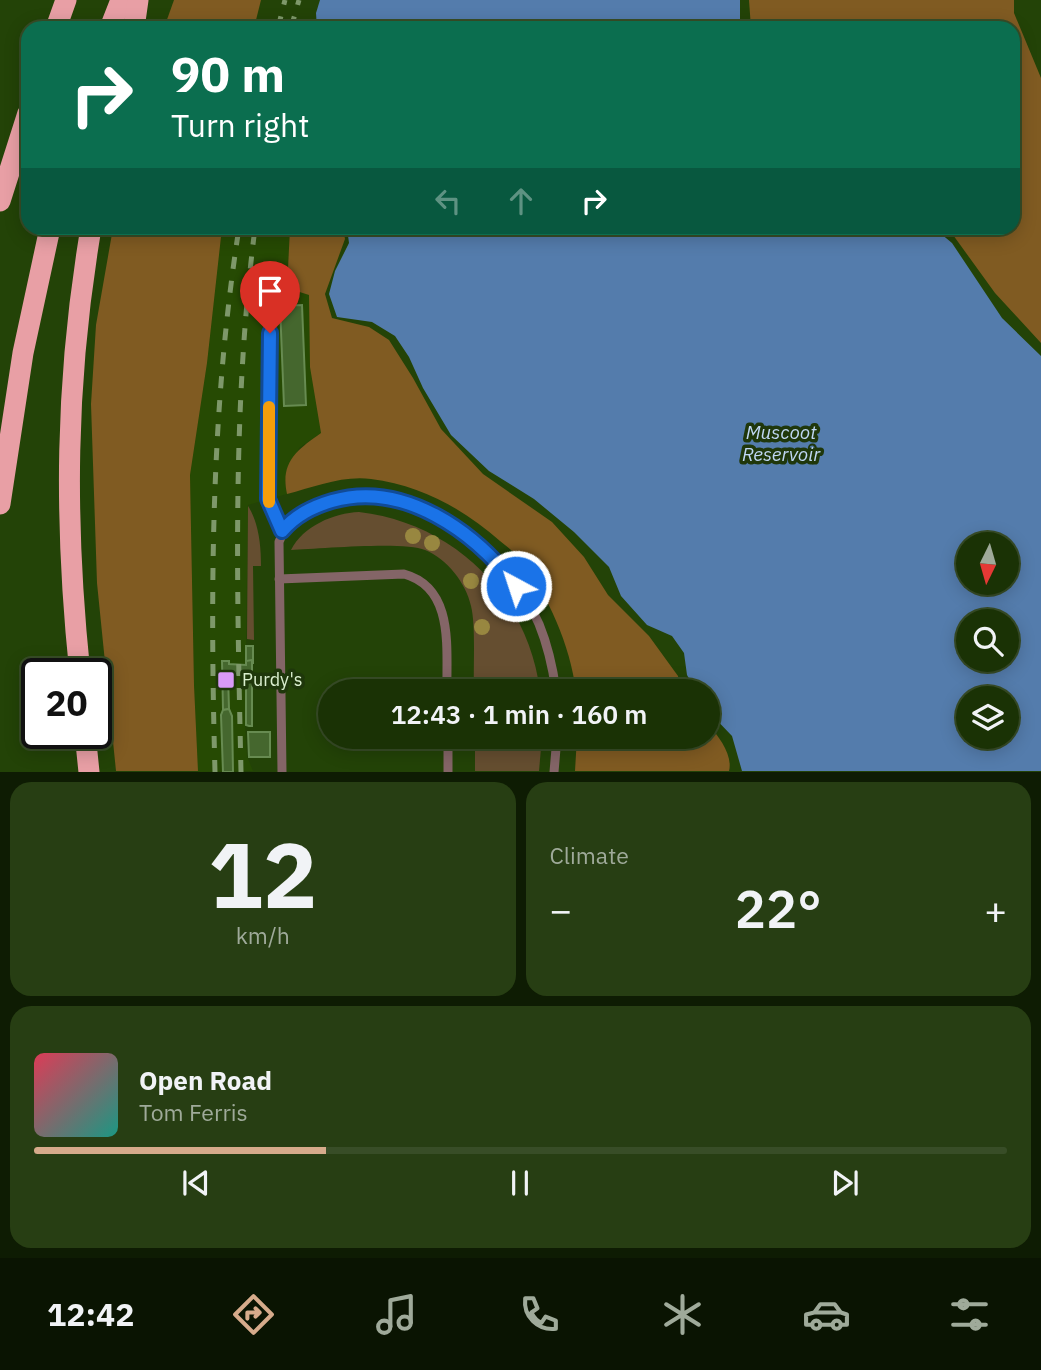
<!DOCTYPE html>
<meta charset="utf-8">
<style>
body{margin:0;font-family:"IBM Plex Sans",sans-serif;background:#273e13;color:#f1f3f6;height:100vh;display:flex;flex-direction:column;font-size:26px;white-space:nowrap}
*{box-sizing:border-box;margin:0}
p{font-size:23px;color:#9faa9a}
.icon{flex:none;width:38px;height:38px;fill:none;stroke:currentColor;stroke-width:2;stroke-linecap:round;stroke-linejoin:round}
.map{position:relative;height:772px;overflow:hidden}
.details{display:flex;flex-direction:column;gap:10px;padding:10px;background:#0e1c03;flex:1}
.details>*{flex:none}
.guide{position:absolute;left:21px;top:21px;width:999px;height:214px;border-radius:21px;box-shadow:0 4px 18px #0003,0 0 0 2px #384d27;background:#0b6e4f;color:#fff;overflow:hidden}
.needle{width:46px;rotate:185deg}
.tools{position:absolute;left:956px;top:532px;display:grid;gap:14px}
.tools a{display:grid;place-items:center;width:63px;height:63px;border-radius:50%;background:#1a3205;box-shadow:0 4px 18px #0003,0 0 0 2px #384d27;font-size:35px}
.speed{position:absolute;left:21px;top:658px;display:flex;gap:14px;font-size:35px;font-weight:700;text-align:center}
.speed>*{display:grid;place-content:center;width:91px;height:91px;border-radius:50%;background:#1a3205;box-shadow:0 4px 18px #0003,0 0 0 2px #384d27;line-height:1}
.speed .limit{border:4px solid #111;border-radius:10px;background:#fff;color:#111}
.pin{position:absolute;display:grid;place-items:center;width:60px;height:60px;color:#fff;margin:-72px -30px;border-radius:50% 50% 50% 0;rotate:-45deg;box-shadow:0 0 7px #0007}
.pin .icon{rotate:45deg}
.me{position:absolute;width:77px;margin:-38px;rotate:320deg;stroke-linejoin:round;filter:drop-shadow(0 0 5px #0008)}
.turn{display:flex;align-items:center;gap:24px;height:147px;padding:0 35px;font-size:32px}
.turn .icon{width:91px;height:91px;stroke-width:2.5}
.turn b{display:block;font-size:49px;line-height:60px}
.lanes{display:flex;align-items:center;height:66px;padding:0 35px;background:#0003;justify-content:center;gap:35px;direction:ltr}
.lanes .off{opacity:.35}
.big{font-size:52px;font-weight:600;line-height:1.1}
.details .widget{flex:1;display:flex;flex-direction:column;justify-content:center;gap:10px;min-width:0;padding:0 24px;border-radius:21px;background:#273e13}
.details .dial{align-items:center;gap:0}
.dial b{font-size:91px;line-height:1}
.song{display:flex;align-items:center;gap:21px}
.cover{width:84px;height:84px;border-radius:10px;background:linear-gradient(135deg,hsl(350 70% 55%),hsl(170 70% 35%))}
.played{height:7px;border-radius:4px;background:linear-gradient(90deg,#d6ab8b 30%,#384d27 30%)}
.keys{display:flex;justify-content:space-around;direction:ltr}
.heat{display:flex;justify-content:space-between;align-items:center;font-size:38px;direction:ltr}
.details .tiles{flex:1;display:grid;gap:10px;grid-template-columns:1fr 1fr}
.widget:last-child{grid-column:span 2}
.trip{position:absolute;left:318px;top:679px;width:402px;height:70px;border-radius:35px;background:#1a3205;box-shadow:0 4px 18px #0003,0 0 0 2px #384d27;font-weight:600;line-height:70px;text-align:center}
.tab-bar{display:flex;height:112px;justify-content:space-around;align-items:center;background:#0a1402;color:#9faa9a}
.tab-bar .icon{width:49px;height:49px}
.tab-bar .active{color:#d6ab8b}
.tab-bar b{font-size:32px;color:#f1f3f6}
.map>svg:first-child{display:block}
</style>
<div class="map">
<svg width="1041" height="772" viewBox="0 0 1041 772">
<rect width="100%" height="100%" fill="#234307"/>
<polygon fill="#264a03" points="222,228 290,228 287,287 309,295 310,367 321,433 299,448 285,483 287,494 248,505 245,725 247,756 253,771 198,772 194,685 190,475 207,363"/>
<g fill="#654e30">
<path d="M248 506C259 523 261 546 261 566H253L254 640 247 639Z"/>
<path d="M359 512C454 523 528 596 540 691H474C473 668 476 626 471 606 466 583 447 559 425 550 404 541 318 549 291 550 303 526 334 513 359 512Z"/>
<polygon points="475,737 542,737 539,771 475,771"/>
</g>
<g fill="#805b22">
<polygon points="174,0 261,0 254,28 164,28"/>
<polygon points="749,0 1014,0 1014,13 1041,78 1041,343 995,293 948,228 1013,228 1013,28 751,28"/>
<polygon points="113,228 222,228 207,363 190,475 194,685 198,771 116,771 97,583 91,404 96,325"/>
<path d="M290 228H343L345 239 325 294 332 318 369 327 389 340 413 378 441 429 483 474 552 522 584 557 608 595 649 636 678 676 680 691H576C570 645 549 597 520 559 515 552 507 547 500 541 464 509 420 485 371 479 344 475 313 487 287 494 280 462 297 450 321 433L310 367 309 295 287 288Z"/>
<path d="M709 725C719 737 733 755 729 771H575L577 737H709Z"/>
</g>
<g fill="#547cac" fill-rule="evenodd">
<polygon points="320,0 740,0 740,28 317,28 316,13"/>
<path d="M347 228H934L952 243 1002 318 1041 356V771H742L732 736 709 712V691H696L687 675 684 653 672 636 647 625 621 596 609 567 574 532 534 499 489 471 451 435 423 388 409 357 395 336 372 322 337 317 329 294 335 271 349 243ZM968 544H1006V583H968ZM968 621H1006V660H968ZM968 698H1006V737H968Z"/>
</g>
<g fill="#45672e" stroke="#678b51" stroke-width="2">
<polygon points="302,305 306,405 284,406 280,306"/>
<rect x="246" y="646" width="7" height="17"/>
<polygon points="252,660 252,726 249,726 246,725 246,675 228,674 229,709 223,710 222,661 229,661 229,664 246,665 246,661"/>
<polygon points="229,709 232,716 233,772 223,772 221,715 223,710"/>
<polygon points="248,732 270,732 270,757 249,757"/>
</g>
<g fill="none" stroke-linecap="round" stroke-linejoin="round">
<g stroke="#846567" stroke-width="9">
<polyline points="270,305 268,499 283,532"/>
<path d="M279 579 404 574C455 588 446 649 447 691"/>
<polyline points="448,737 448,772"/>
<path d="M282 772 279 542C287 518 308 509 331 502 414 477 507 551 539 624 548 646 553 669 556 691"/>
<polyline points="554,772 557,737"/>
</g>
<g stroke="#e89fa5" stroke-width="21">
<polyline points="56,28 66,0"/>
<polyline points="110,28 121,0"/>
<polyline points="134,28 138,0"/>
<polyline points="0,201 28,113"/>
<polyline points="0,504 23,353 50,228"/>
<path d="M80 674C64 520 65 381 91 228"/>
<polyline points="85,733 89,772"/>
</g>
<g stroke="#7e986a" stroke-width="5" stroke-dasharray="12 12" stroke-linecap="butt">
<polyline points="278,28 285,0"/>
<polyline points="291,28 299,0"/>
<path d="M215 772C210 591 211 406 239 228"/>
<path d="M241 772C237 590 232 408 255 228"/>
</g>
</g>
<g fill="#988740">
<circle cx="413" cy="536" r="8"/>
<circle cx="432" cy="543" r="8"/>
<circle cx="471" cy="581" r="8"/>
<circle cx="482" cy="627" r="8"/>
</g>
<g fill="none" stroke-linecap="round" stroke-linejoin="round">
<g stroke="#114b97" stroke-width="18">
<path id="route" d="M270 333 268 499 282 531C296 515 312 507 332 501 404 480 475 532 516 586"/>
</g>
<use href="#route" stroke="#1a73e8" stroke-width="12"/>
<polyline stroke="#f59e0b" stroke-width="12" points="269,407 269,502"/>
</g>
<rect fill="#d99af7" stroke="#1f370b" stroke-width="2.5" x="217" y="671" width="18" height="18" rx="3.5"/>
<g text-anchor="middle" stroke-width="7" stroke-linejoin="round" paint-order="stroke">
<g font-size="18" fill="#dbefcf" stroke="#1f370b" text-anchor="start">
<text x="242" y="686">Purdy's</text>
</g>
<g font-size="19" font-style="italic" fill="#c0d7f4" stroke="#1f370b">
<text x="781" y="439">Muscoot<tspan x="781" dy="22">Reservoir</tspan></text>
</g>
</g>
</svg>
<div class="tools">
<a><svg class="needle" viewBox="-14 -14 28 28"><path d="M0-13l5 13h-10z" fill="#e53935"/><path d="M0 13l5-13h-10z" fill="#9faa9a"/></svg></a>
<a><svg class="icon" aria-label="search" viewBox="0 0 24 24"><circle cx="10" cy="10" r="6"/><path d="M15 15l6 6"/></svg></a>
<a><svg class="icon" aria-label="layers" viewBox="0 0 24 24"><path d="M12 4l9 5-9 5-9-5zM3 14l9 5 9-5"/></svg></a>
</div>
<div class="speed"><div class="limit">20</div></div>
<div class="pin" style="left:270px;top:333px;background:#d93025"><svg class="icon" aria-label="arrive" viewBox="0 0 24 24"><path d="M6 21V4h12l-3 4 3 4H6"/></svg></div>
<svg class="me" style="left:516px;top:586px" viewBox="-20 -20 40 40"><circle r="17" fill="#1a73e8" stroke="#fff" stroke-width="3"/><path d="M0-11L8 9 0 5-8 9z" fill="#fff"/></svg>
<div class="trip">12:43 · 1 min · 160 m</div>
<div class="guide">
<div class="turn"><svg class="icon" aria-label="right" viewBox="0 0 24 24"><path d="M7 20v-9h11M14 6l5 5-5 5"/></svg><div><b>90 m</b>Turn right</div></div>
<div class="lanes"><svg class="icon off" aria-label="left" viewBox="0 0 24 24"><path d="M17 20v-9H6M10 6l-5 5 5 5"/></svg><svg class="icon off" aria-label="ahead" viewBox="0 0 24 24"><path d="M12 20V5M6 11l6-6 6 6"/></svg><svg class="icon" aria-label="right" viewBox="0 0 24 24"><path d="M7 20v-9h11M14 6l5 5-5 5"/></svg></div>
</div>
</div>
<section class="details">
<div class="tiles">
<div class="widget dial"><b>12</b><p>km/h</p></div>
<div class="widget"><p>Climate</p>
<div class="heat"><a>−</a><b class="big">22°</b><a>+</a></div>
</div>
<div class="widget">
<div class="song"><i class="cover"></i><div><b>Open Road</b><p>Tom Ferris</p></div></div>
<div class="played"></div>
<div class="keys"><svg class="icon" aria-label="previous" viewBox="0 0 24 24"><path d="M18 5L8 12l10 7zM5 5v14"/></svg><svg class="icon" aria-label="pause" viewBox="0 0 24 24"><path d="M8 5v14M16 5v14"/></svg><svg class="icon" aria-label="next" viewBox="0 0 24 24"><path d="M6 5l10 7-10 7zM19 5v14"/></svg></div>
</div>
</div>
</section>
<nav class="tab-bar">
<b>12:42</b>
<svg class="icon active" aria-label="directions" viewBox="0 0 24 24"><path d="M12 3l9 9-9 9-9-9zM9 14v-3h6M13 9l2 2-2 2"/></svg>
<svg class="icon" aria-label="music" viewBox="0 0 24 24"><path d="M9 18V5l10-2v13"/><circle cx="6" cy="18" r="3"/><circle cx="16" cy="16" r="3"/></svg>
<svg class="icon" aria-label="phone" viewBox="0 0 24 24"><path d="M5 4h4l2 5-3 2q2 4 5 5l2-3 5 2v4C11 20 4 13 5 4z"/></svg>
<svg class="icon" aria-label="climate" viewBox="0 0 24 24"><path d="M12 3v18M4 7l16 10M4 17L20 7"/></svg>
<svg class="icon" aria-label="car" viewBox="0 0 24 24"><path d="M5 17H2v-5l4-1 3-4h7l3 4 3 1v5h-3M9 17h6M6 11h13"/><circle cx="7" cy="17" r="2"/><circle cx="17" cy="17" r="2"/></svg>
<svg class="icon" aria-label="filters" viewBox="0 0 24 24"><path d="M4 7h16M4 17h16"/><circle cx="9" cy="7" r="2"/><circle cx="15" cy="17" r="2"/></svg>
</nav>
